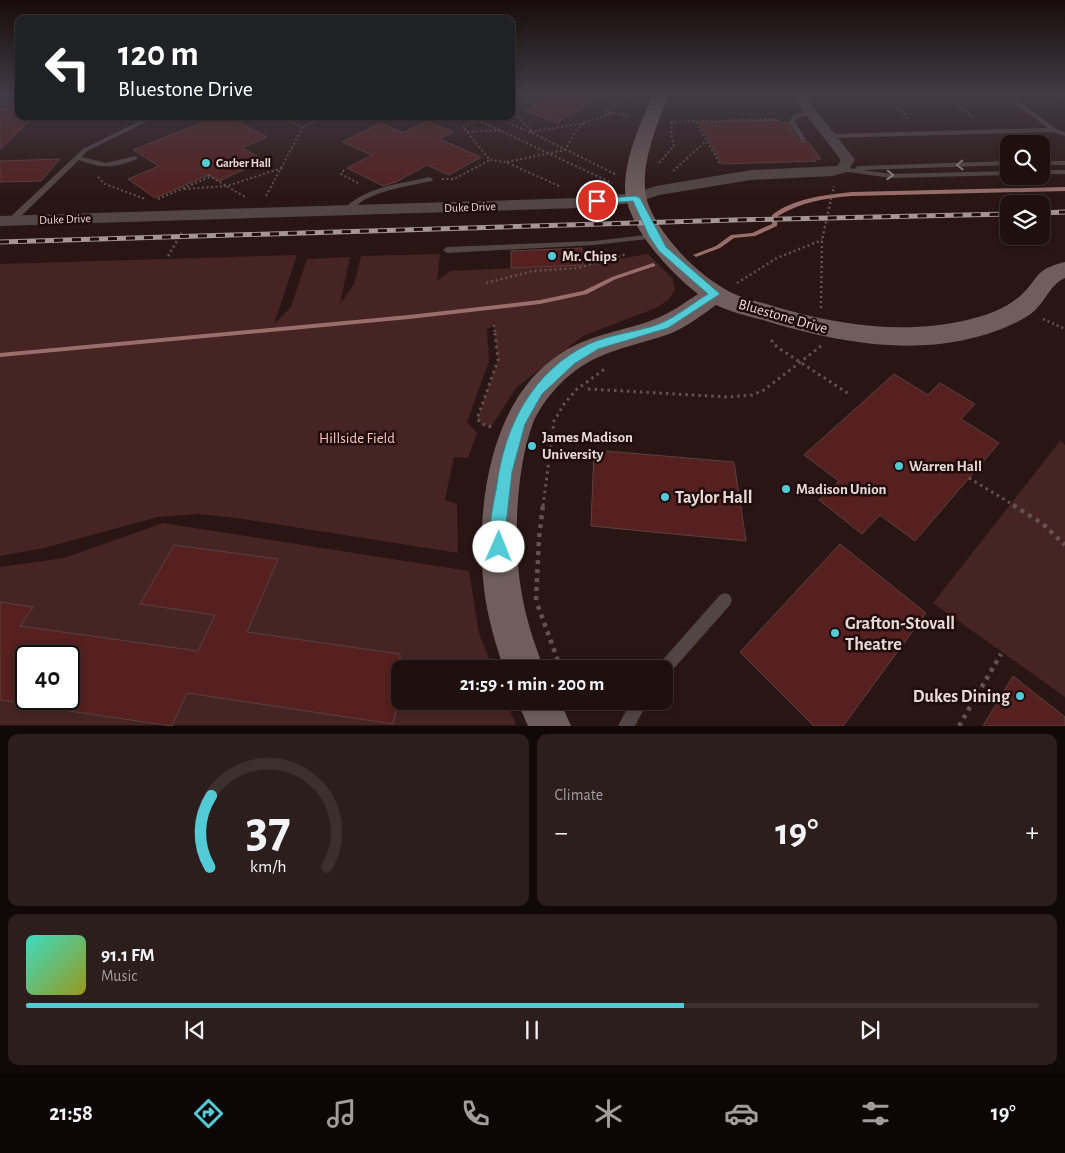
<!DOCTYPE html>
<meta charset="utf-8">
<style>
body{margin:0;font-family:"Alegreya Sans",sans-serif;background:#2c1e1d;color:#f1f3f6;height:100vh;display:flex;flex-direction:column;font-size:19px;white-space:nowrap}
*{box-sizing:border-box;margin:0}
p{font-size:16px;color:#a19d9e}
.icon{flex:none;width:28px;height:28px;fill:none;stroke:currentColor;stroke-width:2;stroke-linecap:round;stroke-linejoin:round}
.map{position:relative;height:726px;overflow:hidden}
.side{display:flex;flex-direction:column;gap:8px;padding:8px;background:#110908;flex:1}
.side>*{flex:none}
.hud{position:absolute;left:15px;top:15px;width:500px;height:105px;border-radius:10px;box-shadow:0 2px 8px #0003,0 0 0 1px #3c302f;background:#202124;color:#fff;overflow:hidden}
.buttons{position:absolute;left:1000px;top:135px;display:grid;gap:10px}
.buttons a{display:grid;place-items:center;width:50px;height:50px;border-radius:10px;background:#1f100f;box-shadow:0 2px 8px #0003,0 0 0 1px #3c302f;font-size:25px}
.speed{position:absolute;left:15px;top:645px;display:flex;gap:10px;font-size:25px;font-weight:700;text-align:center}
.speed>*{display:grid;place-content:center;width:65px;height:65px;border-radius:50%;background:#1f100f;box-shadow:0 2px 8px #0003,0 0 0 1px #3c302f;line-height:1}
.speed .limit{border:2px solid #111;border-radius:8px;background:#fff;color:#111}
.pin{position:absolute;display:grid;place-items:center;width:42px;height:42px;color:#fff;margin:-21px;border:2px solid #fff;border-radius:50%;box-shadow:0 1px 5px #0007}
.me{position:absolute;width:55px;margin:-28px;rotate:1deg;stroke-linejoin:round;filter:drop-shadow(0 0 4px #0008)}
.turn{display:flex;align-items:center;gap:18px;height:105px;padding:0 20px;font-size:22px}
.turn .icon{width:65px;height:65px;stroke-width:2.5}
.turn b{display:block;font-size:35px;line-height:42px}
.big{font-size:38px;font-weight:700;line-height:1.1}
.side .tile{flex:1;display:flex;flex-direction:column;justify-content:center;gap:8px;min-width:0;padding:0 18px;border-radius:10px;background:#2c1e1d}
.side .dial{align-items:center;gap:0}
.dial svg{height:130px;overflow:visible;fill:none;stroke:#3c302f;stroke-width:7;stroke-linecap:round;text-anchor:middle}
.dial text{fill:#f1f3f6;stroke:none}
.song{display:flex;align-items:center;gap:15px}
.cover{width:60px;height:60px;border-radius:8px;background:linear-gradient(135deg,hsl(170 70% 55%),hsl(60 70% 35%))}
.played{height:5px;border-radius:2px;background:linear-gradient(90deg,#52cbd7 65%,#3c302f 65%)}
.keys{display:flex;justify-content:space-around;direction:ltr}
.heat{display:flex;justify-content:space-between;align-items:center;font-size:28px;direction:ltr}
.side .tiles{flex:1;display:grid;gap:8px;grid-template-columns:1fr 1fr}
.tile:last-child{grid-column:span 2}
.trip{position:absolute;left:391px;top:660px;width:282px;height:50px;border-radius:10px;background:#1f100f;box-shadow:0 2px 8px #0003,0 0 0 1px #3c302f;font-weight:700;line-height:50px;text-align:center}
.menu{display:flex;height:80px;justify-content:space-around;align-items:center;background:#0c0606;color:#a19d9e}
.menu .icon{width:35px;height:35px}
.menu .active{color:#52cbd7}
.menu b{font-size:22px;color:#f1f3f6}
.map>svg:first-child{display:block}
</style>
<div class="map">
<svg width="1065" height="726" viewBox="0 0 1065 726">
<rect width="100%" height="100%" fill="#291514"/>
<g fill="#452423" fill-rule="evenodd">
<polygon points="440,254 437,281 450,271 583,265 648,254 673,279 675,290 668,300 656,308 583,336 516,388 491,427 482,424 477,419 498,360 494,326 487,329 489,361 467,422 477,433 468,458 454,457 445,500 457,504 458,553 236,518 198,514 158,517 44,548 0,556 0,264 297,255 274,324 291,307 307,259 350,257 340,304 354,284 361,256"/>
<polygon points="1060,441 1065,445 1065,697 933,603"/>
<path d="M163 523 469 571 479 633 493 669H400V701H506L516 725H0V567L64 558ZM26 656H69V699H26Z"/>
</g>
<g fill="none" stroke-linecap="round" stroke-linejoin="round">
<g fill="#9a6e6b" fill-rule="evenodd">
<path d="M1065 187V191L852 196C826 198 801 202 778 216L777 226 755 236 734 238 720 248 696 257 693 255 716 246 731 235 752 233 772 224V215C794 198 826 195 852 192Z"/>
<polygon points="653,263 655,264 655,266 616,279 587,294 540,304 409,319 0,357 0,353 409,315 540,300 583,291 612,277"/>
</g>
</g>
<g fill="#55201f" stroke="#594240">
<polygon points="554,94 605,94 557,123 525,111"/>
<polygon points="19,108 19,116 35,116 0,149 0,109"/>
<polygon points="219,116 227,116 267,137 242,148 264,160 219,181 209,175 155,198 128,179 159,166 133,150"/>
<polygon points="779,120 781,123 787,122 799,142 807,141 821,159 814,159 816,161 722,164 699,122"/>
<polygon points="427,121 453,132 439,139 481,157 449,175 427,165 396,182 383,186 347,168 372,155 342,142 381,123 403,133"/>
<polygon points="60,159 41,181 0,182 0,161"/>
<polygon points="582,248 583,265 511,268 511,251"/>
<polygon points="894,374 928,395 940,383 975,404 961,419 999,443 915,541 880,515 862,534 819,500 839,481 804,455"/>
<polygon points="594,450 734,462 746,541 591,526"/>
<polygon points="840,544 926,613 843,726 814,726 740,652"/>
<polygon points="174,545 278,559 247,632 400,654 400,696 393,724 187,693 172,726 69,711 69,656 26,656 26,704 0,700 0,602 33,607 20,626 198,651 215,615 140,604"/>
<polygon points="1013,676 1065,717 1065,726 983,726"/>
</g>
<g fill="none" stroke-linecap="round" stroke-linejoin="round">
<g stroke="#645250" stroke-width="2" stroke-dasharray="2 2.5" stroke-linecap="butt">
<polyline points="1058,94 1065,99"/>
<polyline points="958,104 974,118"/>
<polyline points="894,105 910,120"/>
<polyline points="511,110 532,131"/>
<polyline points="605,111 631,116"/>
<polyline points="606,111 629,97 628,94"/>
<polyline points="277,116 303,127"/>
<polyline points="469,116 612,183"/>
<polyline points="485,116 463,127 490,160 506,162 559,186"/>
<polyline points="491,116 530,132 615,174"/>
<polyline points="670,122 778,119"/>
<polyline points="696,122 720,164"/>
<polyline points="467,132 501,130"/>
<polyline points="530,132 580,124 613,113"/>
<polyline points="507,162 565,150 575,132 585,122"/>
<polyline points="659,163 674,146 671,133 672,121"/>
<polyline points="344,170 341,174 360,184"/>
<polyline points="673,171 706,141"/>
<polyline points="208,175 245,197"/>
<polyline points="98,177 105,184 145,199"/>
<polyline points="442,179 454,179 490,160"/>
<polyline points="1017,183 1035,183"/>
<polyline points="184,189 227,186 282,168"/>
<polyline points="266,196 303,127 327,116"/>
<polyline points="158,199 210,177"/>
<polyline points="831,200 834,186"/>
</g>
<g stroke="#645250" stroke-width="2.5" stroke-dasharray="2 3" stroke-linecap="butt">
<polyline points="168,256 183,231"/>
<polyline points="486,283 533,271 578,268 627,254"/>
<polyline points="737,283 777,258 822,240"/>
<polyline points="821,308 822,240 831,199"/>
<polyline points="1043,319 1065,329"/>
<polyline points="494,325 495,335"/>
</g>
<g stroke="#645250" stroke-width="3" stroke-dasharray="2.5 4" stroke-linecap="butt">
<polyline points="771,340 777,347 849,394"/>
<polyline points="588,389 729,397 752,395 764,390 821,346"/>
<polyline points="491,427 482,424 477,419 498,360 495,333"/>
<polyline points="969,478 1015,506"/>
<polyline points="543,506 554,421 564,404 576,390 606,368"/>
</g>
<g stroke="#645250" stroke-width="4.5" stroke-dasharray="4 5" stroke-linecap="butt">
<polyline points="1013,505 1043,524 1065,545"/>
<polyline points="536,600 539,538 543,505"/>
<polyline points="538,606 561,669"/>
<polyline points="959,726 1001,654"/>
</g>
<g fill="#514645" fill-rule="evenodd">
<polygon points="1018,101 1056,129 1065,132 1065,136 1053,132 829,138 826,136 829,134 1048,128 1016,104 1016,102"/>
<polygon points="811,111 814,113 813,114 798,117 795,122 806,140 801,141 789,122 794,115"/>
<path d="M150 116H158L87 151 82 157 106 163 135 156 137 157V159C114 168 102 169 79 160L14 223H8V219L83 149Z"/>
<polygon points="1009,161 1009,165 863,170 891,174 1009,171 1009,175 891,178 842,171 838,169 842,167 855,169 856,167 858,166"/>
<rect x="1041" y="161" width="24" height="4"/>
<rect x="1041" y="170" width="24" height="4"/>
<path d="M429 177 433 179 432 181C409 186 385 189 364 200 357 204 353 211 346 214L342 212C361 187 400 184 429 177Z"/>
<polygon points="654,234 658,236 657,238 594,245 447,253 443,250 447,247 594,241"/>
<polygon points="725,593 730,595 732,600 730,605 669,674 665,676 665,669 657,669 659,664 720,595"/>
<polygon points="631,701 648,701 635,726 618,726"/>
</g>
<polygon fill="#514645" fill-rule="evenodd" points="790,94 803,94 853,157 855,160 847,172 832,176 751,180 659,195 636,203 579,208 0,226 0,216 579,198 634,193 656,186 751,170 837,166 841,160"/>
<g fill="#6f5e5d" fill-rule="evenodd">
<path d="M653 94H669C657 125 640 164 646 197 650 213 662 231 672 243 687 262 708 280 730 292 744 299 761 302 776 307 838 325 904 335 967 320 985 316 1005 309 1019 297 1040 279 1032 270 1065 262V278C1051 284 1047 298 1037 308 1031 315 1023 319 1015 323 935 361 844 345 763 320 747 316 731 312 716 305 702 315 689 325 674 332 644 344 610 348 582 366 562 379 542 401 533 423 516 468 513 542 521 589 525 616 534 643 544 669H504C495 642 487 616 484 588 475 510 489 397 563 352 591 334 625 331 655 319 671 313 684 303 698 294 669 272 624 223 625 186 626 154 641 122 653 94Z"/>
<polygon points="517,701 560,701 571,726 528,726"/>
</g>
<g stroke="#a59593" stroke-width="5">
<g id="rail">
<polyline points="1041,213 1065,212"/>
<polyline points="0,242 734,220 1009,214"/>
</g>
</g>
<use href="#rail" stroke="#1f0c0b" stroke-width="3" stroke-dasharray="9" stroke-linecap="butt"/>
</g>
<defs><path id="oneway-chevron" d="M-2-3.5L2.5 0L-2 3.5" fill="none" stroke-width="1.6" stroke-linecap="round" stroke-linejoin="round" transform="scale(1.25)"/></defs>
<g stroke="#948887">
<use href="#oneway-chevron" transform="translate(960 165) rotate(179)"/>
<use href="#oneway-chevron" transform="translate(890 175) rotate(2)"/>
</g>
<linearGradient id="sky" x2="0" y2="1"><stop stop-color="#170c0b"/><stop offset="0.48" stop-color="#433b45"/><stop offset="1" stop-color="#433b45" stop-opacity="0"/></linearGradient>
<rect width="1065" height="196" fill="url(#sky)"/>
<path fill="#52cbd7" stroke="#35848c" d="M636 196 640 198 666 247 720 294 668 328 598 349 574 364 542 394 525 424 512 472 505 533 506 547 504 552 499 554 494 552C485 533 494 504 497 484 505 425 533 371 589 344 611 334 637 332 659 324 676 317 693 303 708 294L659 251 649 236 633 201 597 204 593 201 597 199Z"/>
<g fill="#52cbd7" stroke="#1f0c0b" stroke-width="2">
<circle cx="206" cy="163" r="5"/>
<circle cx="552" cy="256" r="5"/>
<circle cx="532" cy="446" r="5"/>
<circle cx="899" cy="466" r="5"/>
<circle cx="786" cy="489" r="5"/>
<circle cx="665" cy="497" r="5"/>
<circle cx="835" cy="633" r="5"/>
<circle cx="1020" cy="696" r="5"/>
</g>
<g text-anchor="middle" stroke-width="5" stroke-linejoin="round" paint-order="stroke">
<g font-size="12" font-weight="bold" fill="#e7d9d7" stroke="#1f0c0b" text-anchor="start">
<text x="216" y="167">Garber Hall</text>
</g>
<g font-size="12" fill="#e7d9d7" stroke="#1f0c0b">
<text transform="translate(470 207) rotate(-2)" y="4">Duke Drive</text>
<text transform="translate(65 219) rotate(-2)" y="4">Duke Drive</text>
</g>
<g font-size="15" font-weight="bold" fill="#e7d9d7" stroke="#1f0c0b" text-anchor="start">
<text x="562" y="261">Mr. Chips</text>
<text x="542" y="442">James Madison<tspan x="542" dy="17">University</tspan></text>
<text x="909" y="471">Warren Hall</text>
<text x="796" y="494">Madison Union</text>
</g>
<g font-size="15" fill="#e7d9d7" stroke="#1f0c0b">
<text transform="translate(783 316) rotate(16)" y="5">Bluestone Drive</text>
</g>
<g font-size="15" fill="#fdc4c0" stroke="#1f0c0b">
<text x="357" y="443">Hillside Field</text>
</g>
<g font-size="18" font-weight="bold" fill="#e7d9d7" stroke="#1f0c0b" text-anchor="start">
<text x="675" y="503">Taylor Hall</text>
<text x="845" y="629">Grafton-Stovall<tspan x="845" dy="21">Theatre</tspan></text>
<text x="1010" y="702" text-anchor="end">Dukes Dining</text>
</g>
</g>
</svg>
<div class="buttons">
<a><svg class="icon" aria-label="search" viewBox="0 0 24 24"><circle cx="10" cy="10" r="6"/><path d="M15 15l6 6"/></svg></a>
<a><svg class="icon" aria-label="layers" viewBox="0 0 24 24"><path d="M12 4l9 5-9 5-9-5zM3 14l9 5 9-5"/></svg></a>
</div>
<div class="speed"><div class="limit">40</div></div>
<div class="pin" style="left:597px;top:201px;background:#d93025"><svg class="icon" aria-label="arrive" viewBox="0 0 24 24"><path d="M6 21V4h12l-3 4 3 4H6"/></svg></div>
<svg class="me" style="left:499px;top:547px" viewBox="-20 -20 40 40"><circle r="19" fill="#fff"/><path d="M0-13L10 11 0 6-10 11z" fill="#52cbd7"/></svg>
<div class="trip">21:59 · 1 min · 200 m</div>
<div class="hud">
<div class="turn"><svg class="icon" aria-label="left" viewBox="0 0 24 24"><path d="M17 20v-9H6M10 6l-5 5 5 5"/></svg><div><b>120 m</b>Bluestone Drive</div></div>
</div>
</div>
<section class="side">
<div class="tiles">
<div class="tile dial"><svg viewBox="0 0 100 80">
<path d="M14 69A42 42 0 1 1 86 69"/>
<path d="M14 69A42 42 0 0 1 15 25" stroke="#52cbd7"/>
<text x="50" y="56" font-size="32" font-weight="700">37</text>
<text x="50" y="72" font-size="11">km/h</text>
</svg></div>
<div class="tile"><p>Climate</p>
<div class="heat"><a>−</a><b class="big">19°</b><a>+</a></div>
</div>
<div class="tile">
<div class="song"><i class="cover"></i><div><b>91.1 FM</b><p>Music</p></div></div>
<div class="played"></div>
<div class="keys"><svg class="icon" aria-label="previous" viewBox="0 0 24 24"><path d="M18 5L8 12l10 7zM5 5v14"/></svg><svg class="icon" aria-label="pause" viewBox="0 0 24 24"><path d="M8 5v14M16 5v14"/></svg><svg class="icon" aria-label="next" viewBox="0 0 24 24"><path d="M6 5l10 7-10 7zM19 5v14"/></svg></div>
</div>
</div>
</section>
<nav class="menu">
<b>21:58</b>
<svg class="icon active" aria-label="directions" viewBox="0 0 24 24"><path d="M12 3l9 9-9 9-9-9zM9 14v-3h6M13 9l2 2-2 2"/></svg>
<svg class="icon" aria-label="music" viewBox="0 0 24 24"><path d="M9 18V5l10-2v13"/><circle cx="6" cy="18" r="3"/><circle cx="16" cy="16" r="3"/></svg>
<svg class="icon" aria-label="phone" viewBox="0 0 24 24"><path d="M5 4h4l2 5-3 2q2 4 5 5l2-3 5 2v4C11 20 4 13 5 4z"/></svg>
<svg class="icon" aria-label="climate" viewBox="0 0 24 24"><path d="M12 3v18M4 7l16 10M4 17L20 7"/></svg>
<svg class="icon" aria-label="car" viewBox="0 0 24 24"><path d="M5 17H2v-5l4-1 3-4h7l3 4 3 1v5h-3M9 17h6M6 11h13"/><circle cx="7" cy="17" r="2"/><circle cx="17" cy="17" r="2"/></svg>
<svg class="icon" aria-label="filters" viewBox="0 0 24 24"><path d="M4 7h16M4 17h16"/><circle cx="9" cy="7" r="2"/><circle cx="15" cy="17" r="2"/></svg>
<b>19°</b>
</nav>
